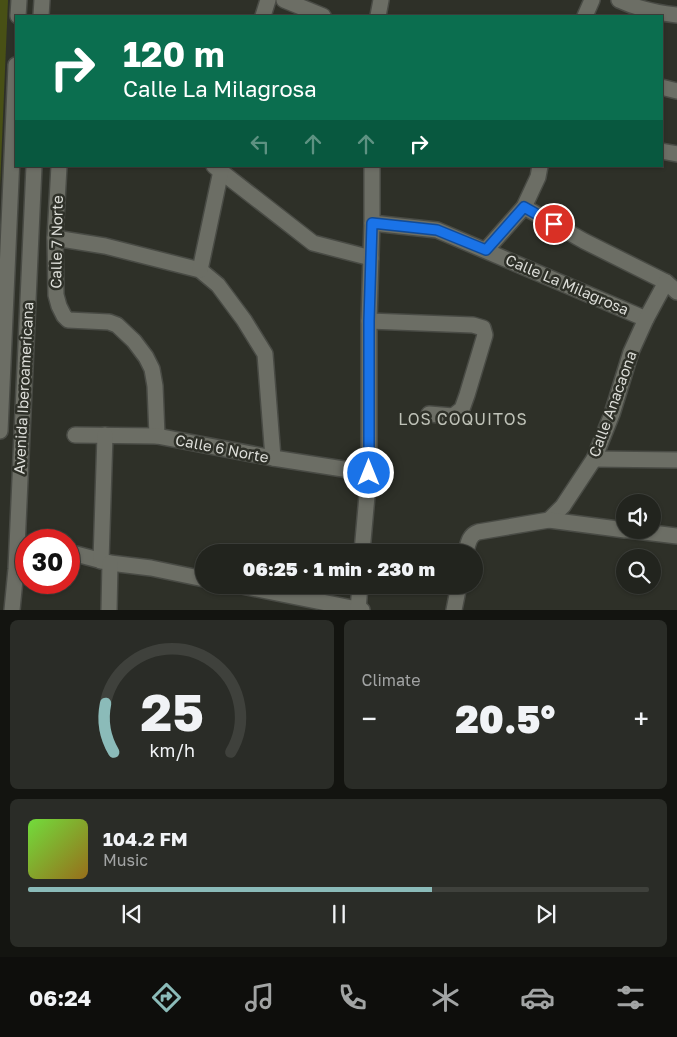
<!DOCTYPE html>
<meta charset="utf-8">
<style>
body{margin:0;font-family:"Golos Text",sans-serif;background:#2a2c27;color:#f1f3f6;height:100vh;display:flex;flex-direction:column;font-size:19px;white-space:nowrap}
*{box-sizing:border-box;margin:0}
p{font-size:16px;color:#a2a4a4}
.icon{flex:none;width:28px;height:28px;fill:none;stroke:currentColor;stroke-width:2;stroke-linecap:round;stroke-linejoin:round}
.map{position:relative;height:610px;overflow:hidden}
.panel{display:flex;flex-direction:column;gap:10px;padding:10px;background:#131410;flex:1}
.panel>*{flex:none}
.top-card{position:absolute;left:15px;top:15px;width:648px;height:152px;border-radius:0px;box-shadow:0 1px 4px #0004,0 0 0 1px #3f413c;background:#0b6e4f;color:#fff;overflow:hidden}
.fabs{position:absolute;left:616px;top:494px;display:grid;gap:10px}
.fabs a{display:grid;place-items:center;width:45px;height:45px;border-radius:50%;background:#22241e;box-shadow:0 1px 4px #0004,0 0 0 1px #3f413c;font-size:25px}
.speed{position:absolute;left:15px;top:529px;display:flex;gap:10px;font-size:25px;font-weight:700;text-align:center}
.speed>*{display:grid;place-content:center;width:65px;height:65px;border-radius:50%;background:#22241e;box-shadow:0 1px 4px #0004,0 0 0 1px #3f413c;line-height:1}
.speed .limit{border:8px solid #d22;background:#fff;color:#111}
.pin{position:absolute;display:grid;place-items:center;width:42px;height:42px;color:#fff;margin:-21px;border:2px solid #fff;border-radius:50%;box-shadow:0 1px 5px #0007}
.me{position:absolute;width:55px;margin:-28px;rotate:0deg;stroke-linejoin:round;filter:drop-shadow(0 0 4px #0008)}
.turn{display:flex;align-items:center;gap:18px;height:105px;padding:0 25px;font-size:22px}
.turn .icon{width:65px;height:65px;stroke-width:2.5}
.turn b{display:block;font-size:35px;line-height:42px}
.lanes{display:flex;align-items:center;height:48px;padding:0 25px;background:#0003;justify-content:center;gap:25px;direction:ltr}
.lanes .off{opacity:.35}
.big{font-size:38px;font-weight:800;line-height:1.1}
.panel .card{flex:1;display:flex;flex-direction:column;justify-content:center;gap:8px;min-width:0;padding:0 18px;border-radius:8px;background:#2a2c27}
.panel .dial{align-items:center;gap:0}
.dial svg{height:130px;overflow:visible;fill:none;stroke:#3f413c;stroke-width:7;stroke-linecap:round;text-anchor:middle}
.dial text{fill:#f1f3f6;stroke:none}
.song{display:flex;align-items:center;gap:15px}
.cover{width:60px;height:60px;border-radius:8px;background:linear-gradient(135deg,hsl(100 70% 55%),hsl(40 70% 35%))}
.played{height:5px;border-radius:2px;background:linear-gradient(90deg,#8bbbb9 65%,#3f413c 65%)}
.keys{display:flex;justify-content:space-around;direction:ltr}
.heat{display:flex;justify-content:space-between;align-items:center;font-size:28px;direction:ltr}
.panel .tiles{flex:1;display:grid;gap:10px;grid-template-columns:1fr 1fr}
.card:last-child{grid-column:span 2}
.trip{position:absolute;left:195px;top:544px;width:288px;height:50px;border-radius:25px;background:#22241e;box-shadow:0 1px 4px #0004,0 0 0 1px #3f413c;font-weight:800;line-height:50px;text-align:center}
.dock{display:flex;height:80px;justify-content:space-around;align-items:center;background:#0e0e0c;color:#a2a4a4}
.dock .icon{width:35px;height:35px}
.dock .active{color:#8bbbb9}
.dock b{font-size:22px;color:#f1f3f6}
.map>svg:first-child{display:block}
</style>
<div class="map">
<svg width="677" height="610" viewBox="0 0 677 610">
<rect width="100%" height="100%" fill="#2e3028"/>
<polygon fill="#485015" points="0,0 8,0 0,187"/>
<g fill="none" stroke-linecap="round" stroke-linejoin="round">
<g stroke="#494b45" stroke-width="18">
<g id="minor">
<polyline points="284,0 323,16"/>
<path d="M619 0C638 9 657 13 677 15"/>
<polyline points="18,16 19,0"/>
<polyline points="41,16 42,0"/>
<polyline points="263,16 268,0"/>
<polyline points="378,16 381,0"/>
<polyline points="585,16 592,0"/>
<polyline points="661,87 677,91"/>
<polyline points="661,151 677,154"/>
<polyline points="59,166 55,238 56,295 59,306 64,316 68,320 109,322 117,325 134,341 146,357 152,369 155,386 157,436"/>
<polyline points="214,166 313,243 371,258"/>
<polyline points="524,207 584,241 666,282 677,292"/>
<polyline points="372,223 437,230 646,319"/>
<polyline points="55,238 105,246 200,270 218,285 244,320 265,354 273,458"/>
<polyline points="486,250 524,207 538,177 540,166"/>
<polyline points="200,270 222,166"/>
<polyline points="369,321 473,325 483,328 485,335 467,395 462,409 453,416 429,414"/>
<polyline points="0,431 16,65"/>
<polyline points="75,435 157,436 273,458 369,473"/>
<polyline points="594,459 677,460"/>
<polyline points="549,520 563,506 594,459 612,414 631,352 646,319 666,282"/>
<polyline points="628,530 677,536"/>
<polyline points="362,552 369,473 369,321 372,223 372,166"/>
<path d="M466 552C468 544 469 535 478 532L549 520 625 530"/>
<polyline points="76,554 110,563 151,568 204,579"/>
<polyline points="101,561 105,435"/>
<polyline points="237,585 362,610"/>
<polyline points="12,610 16,569 34,166"/>
<polyline points="109,610 110,563"/>
<polyline points="358,610 360,585"/>
<polyline points="454,610 459,585"/>
</g>
</g>
<use href="#minor" stroke="#6c6e65" stroke-width="15"/>
</g>
<g fill="none" stroke-linecap="round" stroke-linejoin="round">
<g stroke="#114b97" stroke-width="12">
<polyline id="route" points="369,473 369,321 372,223 437,230 486,250 524,207 554,224"/>
</g>
<use href="#route" stroke="#1a73e8" stroke-width="9"/>
</g>
<g text-anchor="middle" stroke-width="5" stroke-linejoin="round" paint-order="stroke">
<g font-size="15" fill="#dcddd8" stroke="#2e3028">
<text transform="translate(57 242) rotate(-89)" y="5">Calle 7 Norte</text>
<text transform="translate(567 285) rotate(23)" y="5">Calle La Milagrosa</text>
<text transform="translate(24 388) rotate(-87)" y="5">Avenida Iberoamericana</text>
<text transform="translate(613 404) rotate(-70)" y="5">Calle Anacaona</text>
<text transform="translate(222 449) rotate(11)" y="5">Calle 6 Norte</text>
</g>
<g font-size="16" letter-spacing="1" fill="#bfc2b8" stroke="#2e3028">
<text x="463" y="425">LOS COQUITOS</text>
</g>
</g>
</svg>
<div class="fabs">
<a><svg class="icon" aria-label="sound" viewBox="0 0 24 24"><path d="M4 9h4l5-4v14l-5-4H4zM17 9q2 3 0 6"/></svg></a>
<a><svg class="icon" aria-label="search" viewBox="0 0 24 24"><circle cx="10" cy="10" r="6"/><path d="M15 15l6 6"/></svg></a>
</div>
<div class="speed"><div class="limit">30</div></div>
<div class="pin" style="left:554px;top:224px;background:#d93025"><svg class="icon" aria-label="arrive" viewBox="0 0 24 24"><path d="M6 21V4h12l-3 4 3 4H6"/></svg></div>
<svg class="me" style="left:369px;top:473px" viewBox="-20 -20 40 40"><circle r="17" fill="#1a73e8" stroke="#fff" stroke-width="3"/><path d="M0-11L8 9 0 5-8 9z" fill="#fff"/></svg>
<div class="trip">06:25 · 1 min · 230 m</div>
<div class="top-card">
<div class="turn"><svg class="icon" aria-label="right" viewBox="0 0 24 24"><path d="M7 20v-9h11M14 6l5 5-5 5"/></svg><div><b>120 m</b>Calle La Milagrosa</div></div>
<div class="lanes"><svg class="icon off" aria-label="left" viewBox="0 0 24 24"><path d="M17 20v-9H6M10 6l-5 5 5 5"/></svg><svg class="icon off" aria-label="ahead" viewBox="0 0 24 24"><path d="M12 20V5M6 11l6-6 6 6"/></svg><svg class="icon off" aria-label="ahead" viewBox="0 0 24 24"><path d="M12 20V5M6 11l6-6 6 6"/></svg><svg class="icon" aria-label="right" viewBox="0 0 24 24"><path d="M7 20v-9h11M14 6l5 5-5 5"/></svg></div>
</div>
</div>
<section class="panel">
<div class="tiles">
<div class="card dial"><svg viewBox="0 0 100 80">
<path d="M14 69A42 42 0 1 1 86 69"/>
<path d="M14 69A42 42 0 0 1 9 39" stroke="#8bbbb9"/>
<text x="50" y="56" font-size="32" font-weight="700">25</text>
<text x="50" y="72" font-size="11">km/h</text>
</svg></div>
<div class="card"><p>Climate</p>
<div class="heat"><a>−</a><b class="big">20.5°</b><a>+</a></div>
</div>
<div class="card">
<div class="song"><i class="cover"></i><div><b>104.2 FM</b><p>Music</p></div></div>
<div class="played"></div>
<div class="keys"><svg class="icon" aria-label="previous" viewBox="0 0 24 24"><path d="M18 5L8 12l10 7zM5 5v14"/></svg><svg class="icon" aria-label="pause" viewBox="0 0 24 24"><path d="M8 5v14M16 5v14"/></svg><svg class="icon" aria-label="next" viewBox="0 0 24 24"><path d="M6 5l10 7-10 7zM19 5v14"/></svg></div>
</div>
</div>
</section>
<nav class="dock">
<b>06:24</b>
<svg class="icon active" aria-label="directions" viewBox="0 0 24 24"><path d="M12 3l9 9-9 9-9-9zM9 14v-3h6M13 9l2 2-2 2"/></svg>
<svg class="icon" aria-label="music" viewBox="0 0 24 24"><path d="M9 18V5l10-2v13"/><circle cx="6" cy="18" r="3"/><circle cx="16" cy="16" r="3"/></svg>
<svg class="icon" aria-label="phone" viewBox="0 0 24 24"><path d="M5 4h4l2 5-3 2q2 4 5 5l2-3 5 2v4C11 20 4 13 5 4z"/></svg>
<svg class="icon" aria-label="climate" viewBox="0 0 24 24"><path d="M12 3v18M4 7l16 10M4 17L20 7"/></svg>
<svg class="icon" aria-label="car" viewBox="0 0 24 24"><path d="M5 17H2v-5l4-1 3-4h7l3 4 3 1v5h-3M9 17h6M6 11h13"/><circle cx="7" cy="17" r="2"/><circle cx="17" cy="17" r="2"/></svg>
<svg class="icon" aria-label="filters" viewBox="0 0 24 24"><path d="M4 7h16M4 17h16"/><circle cx="9" cy="7" r="2"/><circle cx="15" cy="17" r="2"/></svg>
</nav>
